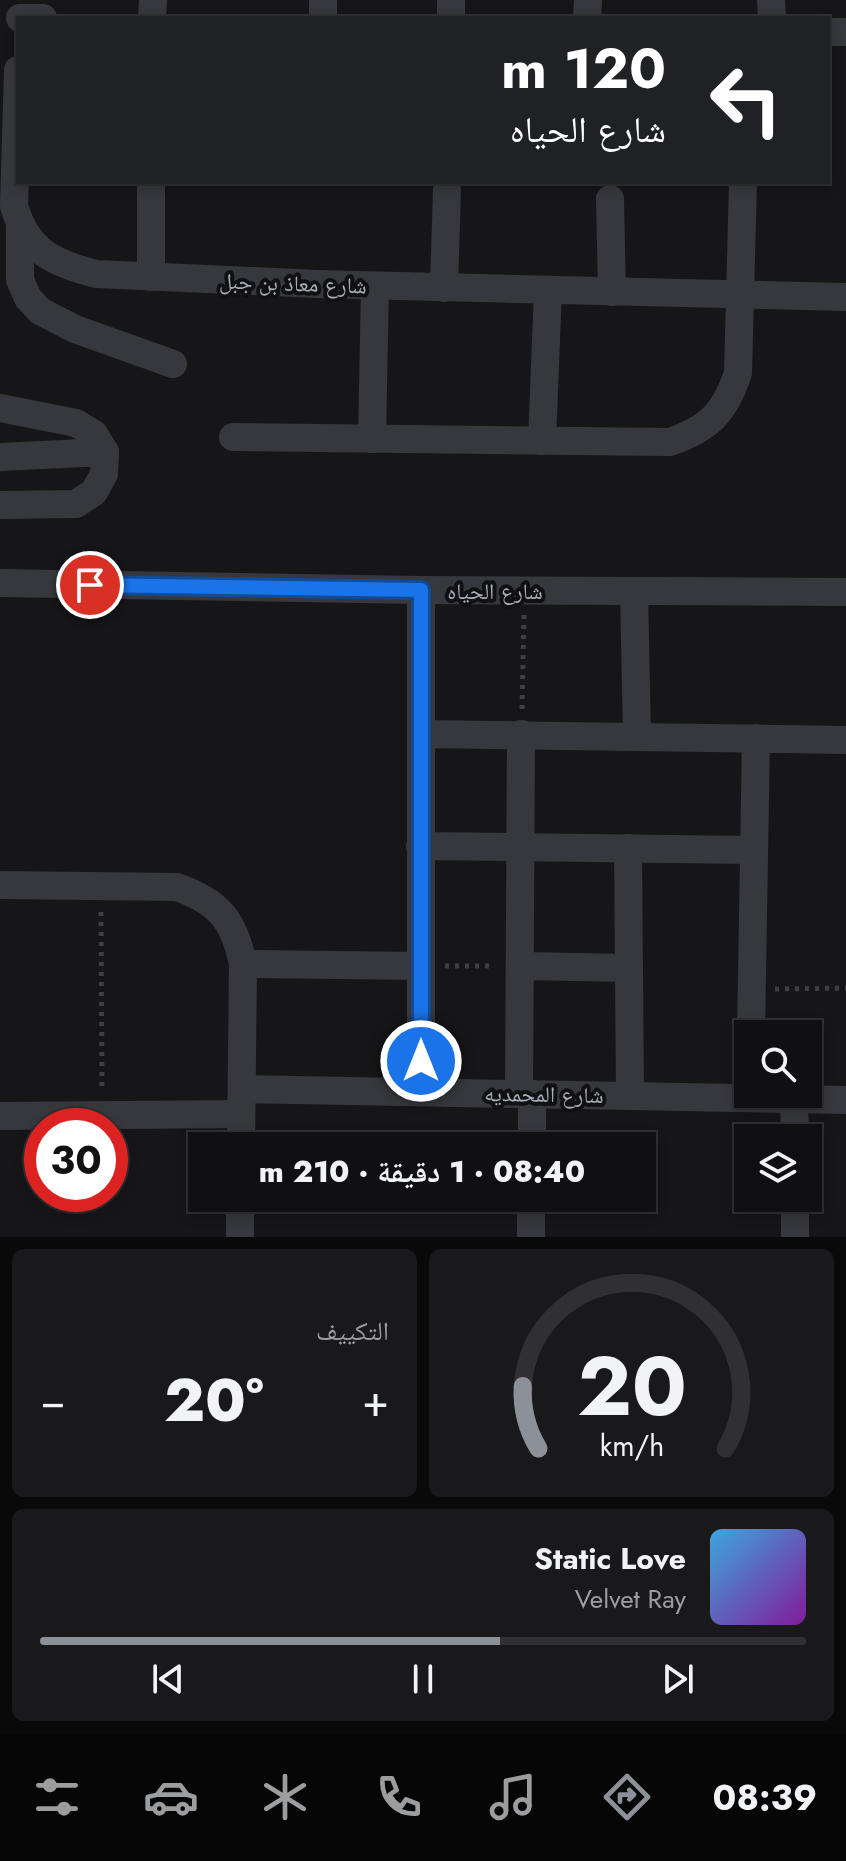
<!DOCTYPE html>
<html lang="ar">
<meta charset="utf-8">
<style>
body{margin:0;font-family:Jost,"Noto Naskh Arabic",sans-serif;background:#19191b;color:#f1f3f6;direction:rtl;height:100vh;display:flex;flex-direction:column;font-size:30px;white-space:nowrap}
*{box-sizing:border-box;margin:0}
p{font-size:26px;color:#9c9d9f}
.icon{flex:none;width:44px;height:44px;fill:none;stroke:currentColor;stroke-width:2;stroke-linecap:round;stroke-linejoin:round}
.map{position:relative;height:1237px;overflow:hidden;direction:ltr}
.details{display:flex;flex-direction:column;gap:12px;padding:12px;background:#09090a;flex:1}
.details>*{flex:none}
.hud{position:absolute;left:16px;top:16px;width:814px;height:168px;border-radius:0px;box-shadow:0 4px 12px #0003,0 0 0 2px #303032;direction:rtl;background:#202124;color:#fff;overflow:hidden}
.controls{position:absolute;left:734px;top:1020px;display:grid;gap:16px}
.controls a{display:grid;place-items:center;width:88px;height:88px;border-radius:0px;background:#101012;box-shadow:0 4px 12px #0003,0 0 0 2px #303032;font-size:40px}
.speed{position:absolute;left:24px;top:1108px;display:flex;gap:16px;font-size:40px;font-weight:700;text-align:center}
.speed>*{display:grid;place-content:center;width:104px;height:104px;border-radius:50%;background:#101012;box-shadow:0 4px 12px #0003,0 0 0 2px #303032;line-height:1}
.speed .limit{border:12px solid #d22;background:#fff;color:#111}
.pin{position:absolute;display:grid;place-items:center;width:68px;height:68px;color:#fff;margin:-34px;border:4px solid #fff;border-radius:50%;box-shadow:0 2px 8px #0007}
.me{position:absolute;width:88px;margin:-44px;rotate:0deg;stroke-linejoin:round;filter:drop-shadow(0 0 6px #0008)}
.turn{display:flex;align-items:center;gap:28px;height:168px;padding:0 32px;font-size:36px}
.turn .icon{width:104px;height:104px;stroke-width:2.5}
.turn b{display:block;font-size:56px;line-height:68px}
.big{font-size:60px;font-weight:800;line-height:1.1}
.details .card{flex:1;display:flex;flex-direction:column;justify-content:center;gap:12px;min-width:0;padding:0 28px;border-radius:12px;background:#19191b}
.details .dial{align-items:center;gap:0}
.dial svg{height:208px;overflow:visible;fill:none;stroke:#303032;stroke-width:7;stroke-linecap:round;text-anchor:middle}
.dial text{fill:#f1f3f6;stroke:none}
.song{display:flex;align-items:center;gap:24px}
.cover{width:96px;height:96px;border-radius:12px;background:linear-gradient(135deg,hsl(200 70% 55%),hsl(290 70% 35%))}
.played{height:8px;border-radius:4px;background:linear-gradient(90deg,#8c9099 60%,#303032 60%)}
.keys{display:flex;justify-content:space-around;direction:ltr}
.heat{display:flex;justify-content:space-between;align-items:center;font-size:44px;direction:ltr}
.details .tiles{flex:1;display:grid;gap:12px;grid-template-columns:1fr 1fr}
.card:last-child{grid-column:span 2}
.trip{position:absolute;left:188px;top:1132px;width:468px;height:80px;border-radius:0px;background:#101012;box-shadow:0 4px 12px #0003,0 0 0 2px #303032;font-weight:800;line-height:80px;text-align:center;direction:rtl}
.menu{display:flex;height:128px;justify-content:space-around;align-items:center;background:#060607;color:#9c9d9f}
.menu .icon{width:56px;height:56px}
.menu .current{color:#8c9099}
.menu b{font-size:36px;color:#f1f3f6}
.map>svg:first-child{display:block}
</style>
<div class="map">
<svg width="846" height="1237" viewBox="0 0 846 1237">
<rect width="100%" height="100%" fill="#161618"/>
<g fill="none" stroke-linecap="round" stroke-linejoin="round">
<g stroke="#3d3f44" stroke-width="5" stroke-dasharray="4 6" stroke-linecap="butt">
<polyline points="522,709 524,615"/>
<polyline points="101,912 102,1090"/>
<polyline points="445,966 495,966"/>
<polyline points="775,989 846,988"/>
</g>
<g stroke="#37383d" stroke-width="28">
<polyline points="771,0 772,18"/>
<polyline points="20,18 43,18"/>
<polyline points="152,18 153,0"/>
<polyline points="323,18 323,0"/>
<polyline points="451,18 451,0"/>
<polyline points="587,18 588,0"/>
<polyline points="828,32 846,32"/>
<path d="M18 70 14 206C27 251 53 263 96 274L318 284 846 297"/>
<polyline points="610,199 612,292"/>
<polyline points="20,226 20,280 28,298 40,311 75,329 173,364"/>
<polyline points="151,277 151,182"/>
<polyline points="444,288 447,190"/>
<polyline points="0,408 76,423 94,434 105,452 104,474 94,492 76,504 0,505"/>
<path d="M233 437 670 442C710 428 725 412 738 373L743 182"/>
<polyline points="372,439 375,286"/>
<polyline points="542,441 548,290"/>
<polyline points="0,457 105,452"/>
<polyline points="0,583 421,590 846,592"/>
<polyline points="634,591 637,737"/>
<polyline points="421,734 846,740"/>
<polyline points="420,846 754,850"/>
<polyline points="628,848 630,1096"/>
<path d="M0 885 177 887C219 902 234 920 243 964L241 1146"/>
<polyline points="243,964 421,966"/>
<polyline points="520,966 629,968"/>
<polyline points="751,1034 756,738"/>
<polyline points="242,1089 846,1100"/>
<polyline points="421,1092 421,590"/>
<polyline points="519,1094 521,734"/>
<polyline points="794,1099 795,1138"/>
<polyline points="0,1116 241,1114"/>
<polyline points="532,1146 532,1094"/>
<polyline points="795,1198 795,1237"/>
<polyline points="240,1237 240,1198"/>
<polyline points="531,1237 531,1198"/>
</g>
</g>
<g fill="none" stroke-linecap="round" stroke-linejoin="round">
<g stroke="#114b97" stroke-width="20">
<polyline id="route" points="90,585 421,590 421,1061"/>
</g>
<use href="#route" stroke="#1a73e8" stroke-width="14"/>
</g>
<g text-anchor="middle" stroke-width="8" stroke-linejoin="round" paint-order="stroke">
<g font-size="22" fill="#a8adb8" stroke="#111113">
<text transform="translate(293 283) rotate(2)" y="8">شارع معاذ بن جبل</text>
<text x="495" y="599">شارع الحياه</text>
<text transform="translate(544 1094) rotate(1)" y="8">شارع المحمديه</text>
</g>
</g>
</svg>
<div class="controls">
<a><svg class="icon" aria-label="search" viewBox="0 0 24 24"><circle cx="10" cy="10" r="6"/><path d="M15 15l6 6"/></svg></a>
<a><svg class="icon" aria-label="layers" viewBox="0 0 24 24"><path d="M12 4l9 5-9 5-9-5zM3 14l9 5 9-5"/></svg></a>
</div>
<div class="speed"><div class="limit">30</div></div>
<div class="pin" style="left:90px;top:585px;background:#d93025"><svg class="icon" aria-label="arrive" viewBox="0 0 24 24"><path d="M6 21V4h12l-3 4 3 4H6"/></svg></div>
<svg class="me" style="left:421px;top:1061px" viewBox="-20 -20 40 40"><circle r="17" fill="#1a73e8" stroke="#fff" stroke-width="3"/><path d="M0-11L8 9 0 5-8 9z" fill="#fff"/></svg>
<div class="trip">08:40 · 1 دقيقة · 210 m</div>
<div class="hud">
<div class="turn"><svg class="icon" aria-label="left" viewBox="0 0 24 24"><path d="M17 20v-9H6M10 6l-5 5 5 5"/></svg><div><b>120 m</b>شارع الحياه</div></div>
</div>
</div>
<section class="details">
<div class="tiles">
<div class="card dial"><svg viewBox="0 0 100 80">
<path d="M14 69A42 42 0 1 1 86 69"/>
<path d="M14 69A42 42 0 0 1 8 45" stroke="#8c9099"/>
<text x="50" y="56" font-size="32" font-weight="700">20</text>
<text x="50" y="72" font-size="11">km/h</text>
</svg></div>
<div class="card"><p>التكييف</p>
<div class="heat"><a>−</a><b class="big">20°</b><a>+</a></div>
</div>
<div class="card">
<div class="song"><i class="cover"></i><div><b>Static Love</b><p>Velvet Ray</p></div></div>
<div class="played"></div>
<div class="keys"><svg class="icon" aria-label="previous" viewBox="0 0 24 24"><path d="M18 5L8 12l10 7zM5 5v14"/></svg><svg class="icon" aria-label="pause" viewBox="0 0 24 24"><path d="M8 5v14M16 5v14"/></svg><svg class="icon" aria-label="next" viewBox="0 0 24 24"><path d="M6 5l10 7-10 7zM19 5v14"/></svg></div>
</div>
</div>
</section>
<nav class="menu">
<b>08:39</b>
<svg class="icon current" aria-label="directions" viewBox="0 0 24 24"><path d="M12 3l9 9-9 9-9-9zM9 14v-3h6M13 9l2 2-2 2"/></svg>
<svg class="icon" aria-label="music" viewBox="0 0 24 24"><path d="M9 18V5l10-2v13"/><circle cx="6" cy="18" r="3"/><circle cx="16" cy="16" r="3"/></svg>
<svg class="icon" aria-label="phone" viewBox="0 0 24 24"><path d="M5 4h4l2 5-3 2q2 4 5 5l2-3 5 2v4C11 20 4 13 5 4z"/></svg>
<svg class="icon" aria-label="climate" viewBox="0 0 24 24"><path d="M12 3v18M4 7l16 10M4 17L20 7"/></svg>
<svg class="icon" aria-label="car" viewBox="0 0 24 24"><path d="M5 17H2v-5l4-1 3-4h7l3 4 3 1v5h-3M9 17h6M6 11h13"/><circle cx="7" cy="17" r="2"/><circle cx="17" cy="17" r="2"/></svg>
<svg class="icon" aria-label="filters" viewBox="0 0 24 24"><path d="M4 7h16M4 17h16"/><circle cx="9" cy="7" r="2"/><circle cx="15" cy="17" r="2"/></svg>
</nav>
